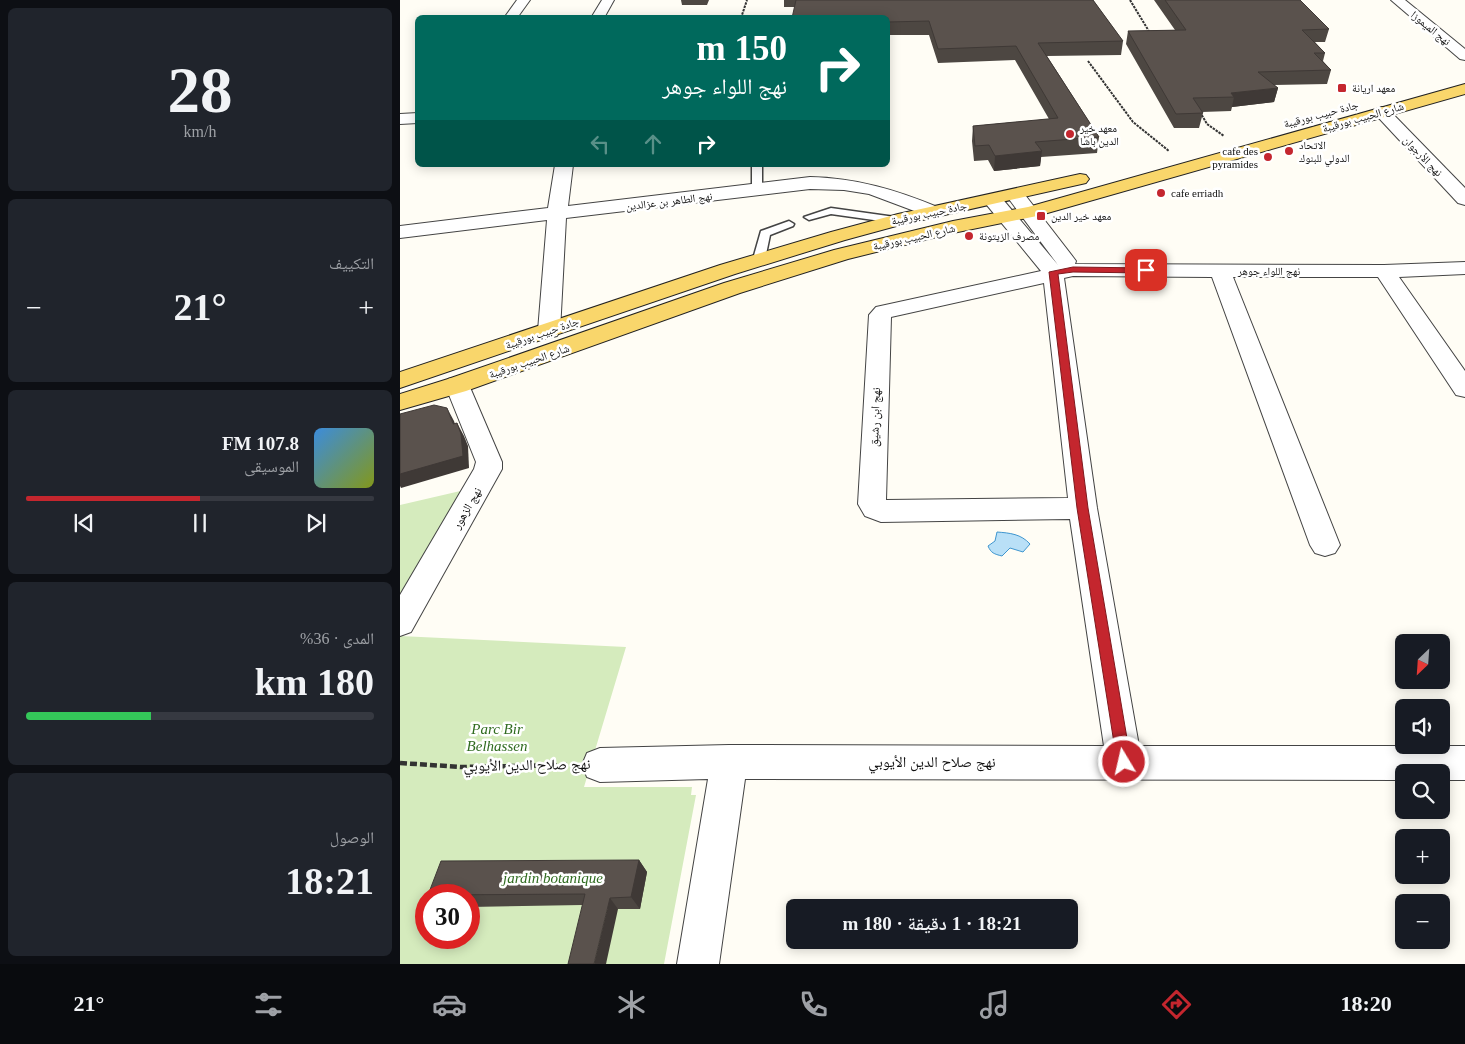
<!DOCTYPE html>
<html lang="ar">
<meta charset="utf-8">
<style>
body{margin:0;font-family:"Times New Roman","Noto Naskh Arabic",serif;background:#20242c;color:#f1f3f6;direction:rtl;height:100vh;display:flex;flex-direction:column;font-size:19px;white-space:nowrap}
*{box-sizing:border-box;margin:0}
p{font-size:16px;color:#9ea1a6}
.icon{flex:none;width:28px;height:28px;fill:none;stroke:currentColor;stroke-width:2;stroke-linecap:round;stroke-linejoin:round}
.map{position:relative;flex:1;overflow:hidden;direction:ltr}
.sheet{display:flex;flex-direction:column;gap:8px;padding:8px;background:#0d0f14;width:400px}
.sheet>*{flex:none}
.banner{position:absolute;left:15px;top:15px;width:475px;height:152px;border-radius:8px;box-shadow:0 2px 12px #0003;direction:rtl;background:#00695c;color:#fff;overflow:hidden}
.needle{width:32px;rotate:205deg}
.buttons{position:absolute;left:995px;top:634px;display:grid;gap:10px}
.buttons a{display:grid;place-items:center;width:55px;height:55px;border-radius:8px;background:#171b24;box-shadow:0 2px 12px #0003;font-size:25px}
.speed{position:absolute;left:15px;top:884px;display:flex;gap:10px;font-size:25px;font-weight:700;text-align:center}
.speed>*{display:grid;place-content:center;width:65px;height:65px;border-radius:50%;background:#171b24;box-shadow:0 2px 12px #0003;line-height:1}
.speed .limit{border:8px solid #d22;background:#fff;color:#111}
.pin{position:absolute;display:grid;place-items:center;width:42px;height:42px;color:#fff;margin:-21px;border-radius:10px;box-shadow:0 2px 8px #0006}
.me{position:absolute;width:55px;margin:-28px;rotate:351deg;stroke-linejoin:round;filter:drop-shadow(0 0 4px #0008)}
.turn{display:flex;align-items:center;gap:18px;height:105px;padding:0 20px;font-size:22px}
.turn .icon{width:65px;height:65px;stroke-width:2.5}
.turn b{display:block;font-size:35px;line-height:42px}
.lanes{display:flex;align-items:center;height:48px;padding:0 20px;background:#0003;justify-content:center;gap:25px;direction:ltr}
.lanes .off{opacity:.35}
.big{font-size:38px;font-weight:600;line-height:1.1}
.sheet .widget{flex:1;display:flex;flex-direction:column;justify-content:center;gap:8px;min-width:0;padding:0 18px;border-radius:8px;background:#20242c}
.sheet .dial{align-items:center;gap:0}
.dial b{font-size:65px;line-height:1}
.song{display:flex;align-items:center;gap:15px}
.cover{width:60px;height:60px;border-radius:8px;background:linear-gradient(135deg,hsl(210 70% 55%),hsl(70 70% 35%))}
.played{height:5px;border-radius:2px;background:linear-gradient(90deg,#c4262e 50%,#363941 50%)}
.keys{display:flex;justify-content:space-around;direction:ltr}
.heat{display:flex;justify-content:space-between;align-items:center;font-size:28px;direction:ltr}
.charge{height:8px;border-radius:4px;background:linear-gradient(90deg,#34c759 36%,#363941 0)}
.trip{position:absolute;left:386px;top:899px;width:292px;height:50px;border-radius:8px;background:#171b24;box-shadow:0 2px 12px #0003;font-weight:600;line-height:50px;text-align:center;direction:rtl}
.tabs{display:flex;height:80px;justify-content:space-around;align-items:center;background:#090b0e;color:#9ea1a6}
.tabs .icon{width:35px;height:35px}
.tabs .active{color:#c4262e}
.tabs b{font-size:22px;color:#f1f3f6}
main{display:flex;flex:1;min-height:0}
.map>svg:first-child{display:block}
</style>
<main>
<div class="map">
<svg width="1065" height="964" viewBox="0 0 1065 964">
<rect width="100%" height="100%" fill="#fffdf5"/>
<g fill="#d5ebbd" fill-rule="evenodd">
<polygon points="69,489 0,620 0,505"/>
<path d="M0 636 226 647 184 787H292L291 795H296L264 964H0ZM26 895H69V938H26Z"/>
</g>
<path fill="#b9e0f7" stroke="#3f96cf" d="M597 532C610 533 621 534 630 544L623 552 610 548 602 556C594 554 591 553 588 546L595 541Z"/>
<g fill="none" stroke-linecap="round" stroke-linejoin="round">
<g stroke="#444" stroke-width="3">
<g id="lane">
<polygon points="352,165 362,165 362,190 357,193 352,190"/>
<polygon points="431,208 495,217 500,220 495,223 431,214 409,220 404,217"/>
<polygon points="389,221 394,224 393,226 370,235 365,259 363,261 355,261 353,259 361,231"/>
</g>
</g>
<g stroke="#444" stroke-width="2">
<g id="street">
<polygon points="117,0 130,0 117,18 104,18"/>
<polygon points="202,0 214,0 204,18 191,18"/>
<polygon points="991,0 1005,0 1065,49 1065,60 1060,59"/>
<polygon points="982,107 988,109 1065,188 1065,205 1058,203 976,115 974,112 976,109"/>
<polygon points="18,113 18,123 0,124 0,114"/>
<path d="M155 165H173L168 206 410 177C457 178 497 190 540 208L543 212 540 216 533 218 469 194 444 190 410 189 166 218 160 331 157 336 149 338 141 336 138 331 147 220 0 238V226L148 208Z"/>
<path d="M615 189 622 191 673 257 676 261 675 264 984 265 1065 262V274L999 277 1065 371V397L1056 395 978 277H833L940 545 935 553 925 556 915 553 910 545 812 277 673 276 664 278 697 508 739 746H1065V780H1041V772H1004V780L345 779 319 964H277L308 779 200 782 187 777 182 765 187 753 200 748 329 745 704 746 670 519 481 522 465 516 458 504 469 315 476 307 641 271 586 204 584 200 586 196H600L658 265 606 195 608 191ZM644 283 668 498 486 500 491 317Z"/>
<polygon points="57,377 66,379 69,385 102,462 102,469 11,632 0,636 0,595 74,469 76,462 45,385 48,379"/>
</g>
</g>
<g stroke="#222" stroke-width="2">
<g id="primary">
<polygon points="1065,84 1065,94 637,216 553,233 448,259 340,293 66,391 0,410 0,394 48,379 324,283 434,250 553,221 628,207"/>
<polygon points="680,174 686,175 689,179 686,183 500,225 445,240 335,274 0,388 0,372 320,265 431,232 498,214"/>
</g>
</g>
<g stroke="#333" stroke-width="2" stroke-dasharray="2.5 1" stroke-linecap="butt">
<polyline points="730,0 750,33"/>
<polyline points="341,18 347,0"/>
<polyline points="688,61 733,122 769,151"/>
<polyline points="800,112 807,124 824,136"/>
</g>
<polyline stroke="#333" stroke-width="4.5" stroke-dasharray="7 3" stroke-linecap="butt" points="0,763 61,767 169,765"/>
<use href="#lane" fill="#fff" fill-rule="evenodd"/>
<use href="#street" fill="#fff" fill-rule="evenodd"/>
<use href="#primary" fill="#f9d66b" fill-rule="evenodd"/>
</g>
<g fill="#4d4742">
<polygon points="281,0 309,0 307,5 282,5"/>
<polygon points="384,0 693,0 723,41 721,55 647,56 699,137 697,153 641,157 640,166 594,171 588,160 574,161 572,141 573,126 649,119 615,60 538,63 529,35 488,35 488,18 394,7 384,7"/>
<polygon points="754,0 900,0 929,29 925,42 915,42 925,53 923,61 931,70 927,84 874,85 878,88 874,102 832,107 831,111 802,112 803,113 799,128 774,128 726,44 728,31 775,30"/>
<polygon points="239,860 247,872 240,909 218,909 182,905 69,907 69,895"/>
</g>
<g fill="#3f3936">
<polygon points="878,88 874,102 832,107 834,97 831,93"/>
<polygon points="642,151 640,166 594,171 595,156"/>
<polygon points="47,408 54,421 59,437 53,424"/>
<polygon points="57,423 64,436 68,446 69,468 1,488 0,486 0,474"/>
<polygon points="239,860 247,872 240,909 231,897"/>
<polygon points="210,898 218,909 206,964 194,964"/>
</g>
<g fill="#5a524d" stroke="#3f3936">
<polygon points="396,0 693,0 723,41 638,43 699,137 635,142 642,151 595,156 589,145 575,146 573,126 658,118 616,46 538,49 529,21 488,22 488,18 392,18"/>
<polygon points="765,0 900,0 929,29 902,30 925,53 914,53 931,70 858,72 878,88 831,93 834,97 793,98 803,113 776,114 728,31 786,30"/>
<polygon points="34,405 47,408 53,424 57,423 61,434 63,456 0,474 0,414"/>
<polygon points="239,860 231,897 210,898 194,964 168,964 185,894 28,895 41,861"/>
</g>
<polygon fill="#c4262e" stroke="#7f191e" points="673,267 746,268 751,270 746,273 673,272 658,274 688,508 731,762 729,767 724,769 719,767 717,762 677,508 649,272"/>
<g fill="#c4262e" stroke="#fff" stroke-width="2">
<rect x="937" y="83" width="10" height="10" rx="2.5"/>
<circle cx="670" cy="134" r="5"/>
<circle cx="889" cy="151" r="5"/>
<circle cx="868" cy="157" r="5"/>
<circle cx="761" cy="193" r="5"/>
<rect x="636" y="211" width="10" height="10" rx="2.5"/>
<circle cx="569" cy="236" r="5"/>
</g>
<g text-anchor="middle" stroke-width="5" stroke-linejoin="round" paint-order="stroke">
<g font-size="11" fill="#111" stroke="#fff">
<text transform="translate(1031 28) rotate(39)" y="4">نهج الميموزا</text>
<text transform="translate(921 114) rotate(-15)" y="4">جادة حبيب بورقيبة</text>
<text transform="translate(963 117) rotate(-16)" y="4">شارع الحبيب بورقيبة</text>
<text transform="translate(1023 156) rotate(46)" y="4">نهج الأرجوان</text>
<text transform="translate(269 201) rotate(-7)" y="4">نهج الطاهر بن عزالدين</text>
<text transform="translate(529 213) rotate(-12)" y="4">جادة حبيب بورقيبة</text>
<text transform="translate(514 237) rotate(-13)" y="4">شارع الحبيب بورقيبة</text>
<text x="869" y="275">نهج اللواء جوهر</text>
<text transform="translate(142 333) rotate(-19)" y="4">جادة حبيب بورقيبة</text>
<text transform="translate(129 361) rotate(-19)" y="4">شارع الحبيب بورقيبة</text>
</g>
<g font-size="11" fill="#111" stroke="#fff" text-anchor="start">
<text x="952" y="92">معهد اريانة</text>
<text x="680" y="132">معهد خير<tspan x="680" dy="13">الدين باشا</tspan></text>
<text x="899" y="149">الاتحاد<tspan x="899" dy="13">الدولي للبنوك</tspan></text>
<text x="858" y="155" text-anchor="end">cafe des<tspan x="858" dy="13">pyramides</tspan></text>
<text x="771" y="197">cafe erriadh</text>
<text x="651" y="220">معهد خير الدين</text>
<text x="579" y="240">مصرف الزيتونة</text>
</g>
<g font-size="12" fill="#111" stroke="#fff">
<text transform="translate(475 417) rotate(-88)" y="4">نهج ابن رشيق</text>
<text transform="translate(67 508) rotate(-60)" y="4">نهج الزهور</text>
</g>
<g font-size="15" font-style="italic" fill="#2f6b1f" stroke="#fff">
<text x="97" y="734">Parc Bir<tspan x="97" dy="17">Belhassen</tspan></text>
<text x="153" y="883">jardin botanique</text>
</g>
<g font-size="15" fill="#111" stroke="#fff">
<text x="532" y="767">نهج صلاح الدين الأيوبي</text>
<text transform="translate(127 765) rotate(-1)" y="5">نهج صلاح الدين الأيوبي</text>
</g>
</g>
</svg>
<div class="buttons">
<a><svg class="needle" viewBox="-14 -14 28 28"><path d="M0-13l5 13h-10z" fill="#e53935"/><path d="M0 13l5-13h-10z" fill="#9ea1a6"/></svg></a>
<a><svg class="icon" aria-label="sound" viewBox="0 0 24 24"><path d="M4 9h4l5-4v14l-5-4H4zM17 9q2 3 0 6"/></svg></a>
<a><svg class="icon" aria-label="search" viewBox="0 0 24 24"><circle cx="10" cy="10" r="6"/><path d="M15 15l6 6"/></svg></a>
<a>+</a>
<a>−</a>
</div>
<div class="speed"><div class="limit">30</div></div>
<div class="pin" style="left:746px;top:270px;background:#d93025"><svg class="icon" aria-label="arrive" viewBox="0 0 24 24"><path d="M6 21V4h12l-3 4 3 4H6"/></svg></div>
<svg class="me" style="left:724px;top:762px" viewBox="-20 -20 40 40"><circle r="17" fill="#c4262e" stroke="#fff" stroke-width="3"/><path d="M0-11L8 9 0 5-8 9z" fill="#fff"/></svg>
<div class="trip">18:21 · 1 دقيقة · 180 m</div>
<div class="banner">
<div class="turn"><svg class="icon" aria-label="right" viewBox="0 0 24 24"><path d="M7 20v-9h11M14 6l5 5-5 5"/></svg><div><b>150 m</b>نهج اللواء جوهر</div></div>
<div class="lanes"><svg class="icon off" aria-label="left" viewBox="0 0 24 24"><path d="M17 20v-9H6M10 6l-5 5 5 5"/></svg><svg class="icon off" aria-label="ahead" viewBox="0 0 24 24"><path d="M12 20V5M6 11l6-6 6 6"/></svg><svg class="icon" aria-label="right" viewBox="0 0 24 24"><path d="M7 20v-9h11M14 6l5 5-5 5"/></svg></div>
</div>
</div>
<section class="sheet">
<div class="widget dial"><b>28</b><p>km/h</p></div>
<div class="widget"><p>التكييف</p>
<div class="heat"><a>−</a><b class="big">21°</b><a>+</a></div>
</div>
<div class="widget">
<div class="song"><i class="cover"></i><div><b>107.8 FM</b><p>الموسيقى</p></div></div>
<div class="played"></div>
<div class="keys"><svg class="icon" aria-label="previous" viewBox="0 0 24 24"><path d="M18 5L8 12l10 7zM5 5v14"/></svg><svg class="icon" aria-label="pause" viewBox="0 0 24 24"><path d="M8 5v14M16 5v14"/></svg><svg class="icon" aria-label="next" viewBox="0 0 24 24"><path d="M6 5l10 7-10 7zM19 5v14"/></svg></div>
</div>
<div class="widget"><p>المدى · 36%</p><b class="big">180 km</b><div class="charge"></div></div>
<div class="widget"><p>الوصول</p><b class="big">18:21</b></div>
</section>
</main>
<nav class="tabs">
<b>18:20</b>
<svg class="icon active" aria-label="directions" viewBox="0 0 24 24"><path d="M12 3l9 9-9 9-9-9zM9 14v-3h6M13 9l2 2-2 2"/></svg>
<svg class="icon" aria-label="music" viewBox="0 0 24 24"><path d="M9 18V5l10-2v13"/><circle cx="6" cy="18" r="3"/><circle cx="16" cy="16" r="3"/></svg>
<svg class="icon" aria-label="phone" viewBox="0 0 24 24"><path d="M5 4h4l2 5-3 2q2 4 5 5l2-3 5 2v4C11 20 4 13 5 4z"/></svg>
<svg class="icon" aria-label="climate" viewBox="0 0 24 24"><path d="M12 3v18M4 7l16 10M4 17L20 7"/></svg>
<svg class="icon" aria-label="car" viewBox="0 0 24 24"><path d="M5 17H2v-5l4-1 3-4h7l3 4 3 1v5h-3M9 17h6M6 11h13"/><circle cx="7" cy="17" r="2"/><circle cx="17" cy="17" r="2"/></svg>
<svg class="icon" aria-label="filters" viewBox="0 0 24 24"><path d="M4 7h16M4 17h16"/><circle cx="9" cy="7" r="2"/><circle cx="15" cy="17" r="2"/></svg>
<b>21°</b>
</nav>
